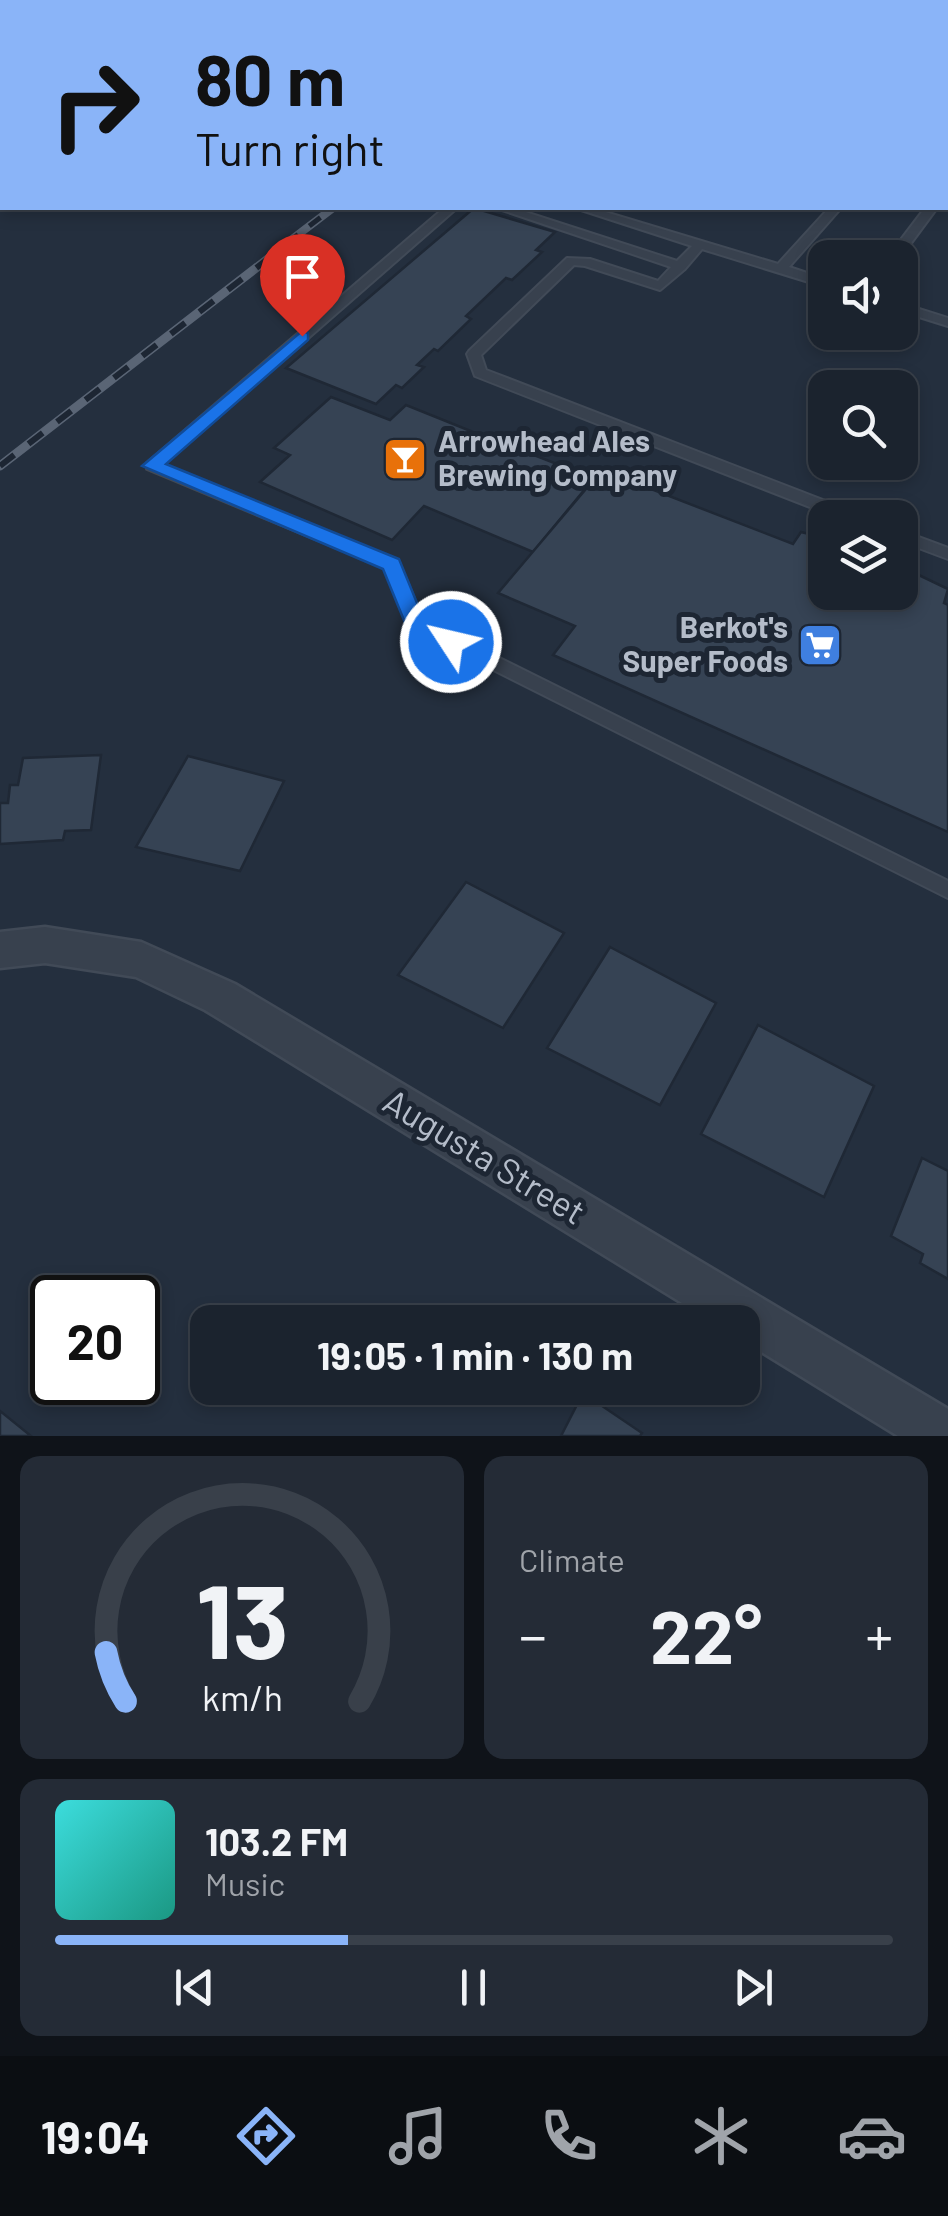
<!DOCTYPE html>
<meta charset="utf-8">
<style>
body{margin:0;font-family:Barlow,sans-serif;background:#242b36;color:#f1f3f6;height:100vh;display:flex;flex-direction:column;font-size:38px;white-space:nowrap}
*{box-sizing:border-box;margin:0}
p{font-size:32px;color:#a0a4aa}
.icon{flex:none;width:55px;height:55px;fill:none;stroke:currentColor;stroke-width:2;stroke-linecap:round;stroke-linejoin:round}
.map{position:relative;height:1436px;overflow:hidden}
.panel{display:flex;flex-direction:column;gap:20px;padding:20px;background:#0f1319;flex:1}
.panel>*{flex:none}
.top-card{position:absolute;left:0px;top:0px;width:950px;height:210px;box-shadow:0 5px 15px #0003,0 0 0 2px #39404a;background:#8ab4f8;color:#111;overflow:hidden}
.fabs{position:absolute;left:808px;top:240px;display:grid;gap:20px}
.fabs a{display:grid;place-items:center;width:110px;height:110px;border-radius:20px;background:#1b232e;box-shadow:0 5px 15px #0003,0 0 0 2px #39404a;font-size:50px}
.speed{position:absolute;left:30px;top:1275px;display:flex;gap:20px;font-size:50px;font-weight:700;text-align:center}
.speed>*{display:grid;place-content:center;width:130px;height:130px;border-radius:50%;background:#1b232e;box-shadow:0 5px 15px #0003,0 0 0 2px #39404a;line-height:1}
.speed .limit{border:5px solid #111;border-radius:15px;background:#fff;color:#111}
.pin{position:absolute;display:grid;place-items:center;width:85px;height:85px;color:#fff;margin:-102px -42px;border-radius:50% 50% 50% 0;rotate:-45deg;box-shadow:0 0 10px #0007}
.pin .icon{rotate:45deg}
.me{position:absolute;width:110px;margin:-55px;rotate:305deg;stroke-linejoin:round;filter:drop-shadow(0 0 8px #0008)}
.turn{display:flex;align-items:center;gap:35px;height:210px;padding:0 30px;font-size:45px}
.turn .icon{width:130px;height:130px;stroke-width:2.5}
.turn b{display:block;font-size:70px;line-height:85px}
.big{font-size:75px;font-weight:700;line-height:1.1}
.panel .tile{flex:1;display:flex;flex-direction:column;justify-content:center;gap:15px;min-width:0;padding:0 35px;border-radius:20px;background:#242b36}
.panel .dial{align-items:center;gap:0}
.dial svg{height:260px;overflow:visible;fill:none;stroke:#39404a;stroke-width:7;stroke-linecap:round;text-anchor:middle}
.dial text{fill:#f1f3f6;stroke:none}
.song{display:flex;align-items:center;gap:30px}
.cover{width:120px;height:120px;border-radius:15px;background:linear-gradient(135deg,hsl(180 70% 55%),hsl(170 70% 35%))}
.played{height:10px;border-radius:5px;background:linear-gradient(90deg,#8ab4f8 35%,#39404a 35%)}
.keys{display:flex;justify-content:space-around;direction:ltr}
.heat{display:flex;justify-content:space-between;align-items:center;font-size:55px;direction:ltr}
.panel .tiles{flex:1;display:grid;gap:20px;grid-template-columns:1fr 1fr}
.tile:last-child{grid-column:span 2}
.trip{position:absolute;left:190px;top:1305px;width:570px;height:100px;border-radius:20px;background:#1b232e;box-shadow:0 5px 15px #0003,0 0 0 2px #39404a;font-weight:700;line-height:100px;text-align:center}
.tabs{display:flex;height:160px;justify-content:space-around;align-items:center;background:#0b0e12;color:#a0a4aa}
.tabs .icon{width:70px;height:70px}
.tabs .on{color:#8ab4f8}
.tabs b{font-size:45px;color:#f1f3f6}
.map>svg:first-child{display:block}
</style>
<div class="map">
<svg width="948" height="1436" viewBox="0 0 948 1436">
<rect width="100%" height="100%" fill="#242f3e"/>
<g fill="#364354" stroke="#1f2835" stroke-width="2.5">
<polygon points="474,208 555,232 536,250 542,252 512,280 506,278 466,316 471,319 438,351 434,349 417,365 424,367 402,388 396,385 376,404 286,368"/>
<polygon points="331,397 390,420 406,405 488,438 484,442 512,452 516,448 557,464 553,469 590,483 533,552 424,506 392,540 260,482 290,455 274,448"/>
<polygon points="602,470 793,544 801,532 825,538 825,592 900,592 900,566 948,589 944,603 948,605 948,832 553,655 575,626 498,593"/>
<polygon points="101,755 91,830 65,831 63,840 0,844 0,803 8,803 10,785 18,785 23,758"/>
<polygon points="188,756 284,781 240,871 136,847"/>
<polygon points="466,882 564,933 503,1028 398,975"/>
<polygon points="610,947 716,1003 660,1105 547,1048"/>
<polygon points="758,1025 874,1086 824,1197 701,1134"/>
<polygon points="922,1158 948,1171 948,1279 920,1263 923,1254 891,1236"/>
<polygon points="583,1393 642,1433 640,1436 561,1436"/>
<polygon points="0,1411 31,1436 0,1436"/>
</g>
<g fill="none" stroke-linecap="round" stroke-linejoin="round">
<g stroke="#414a57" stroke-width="4">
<g id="service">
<polygon points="444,208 457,208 163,465 398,560 423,620 948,881 948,898 410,628 385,568 147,469 147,463"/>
<polygon points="496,208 513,208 677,261 692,246 575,208 592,208 778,264 829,208 841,208 789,267 825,279 825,287 702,249 685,269 660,290 585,266 574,265 481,355 486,370 859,514 861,518 838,518 475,376 467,354 469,351 567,258 590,259 658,281 671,267"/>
<polygon points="925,208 937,208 900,258 887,258"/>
<polygon points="900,303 948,318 948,326 900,311"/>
<polygon points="900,530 948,548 948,559 900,541"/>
</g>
</g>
<g stroke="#414a57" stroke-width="5">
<polygon id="minor" points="45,927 141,942 235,984 948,1409 948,1436 898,1436 742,1340 742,1322 713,1322 205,1010 136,977 45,963 0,968 0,932"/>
</g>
<g stroke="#414a57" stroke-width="5">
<g id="secondary">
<polygon points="543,0 579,0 580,2 545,2"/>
<polygon points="636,0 673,0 674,2 638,2"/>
</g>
</g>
<use href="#service" fill="#38414e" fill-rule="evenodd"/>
<use href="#minor" fill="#38414e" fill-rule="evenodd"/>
<use href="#secondary" fill="#465061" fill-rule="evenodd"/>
<g stroke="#5a6575" stroke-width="8">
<polyline id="rail-far1" points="287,243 333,208"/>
</g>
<g stroke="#5a6575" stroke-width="9">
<polyline id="rail" points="0,466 291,241"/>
</g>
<use href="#rail-far1" stroke="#1d2633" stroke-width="5" stroke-dasharray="14" stroke-linecap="butt"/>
<use href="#rail" stroke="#1d2633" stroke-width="6" stroke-dasharray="18" stroke-linecap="butt"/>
</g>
<polygon fill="#1a73e8" stroke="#114b97" stroke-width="2.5" points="302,331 308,333 308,340 166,464 399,559 424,620 459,637 462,642 459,648 444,648 408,630 383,569 142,466"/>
<defs>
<g id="bar-square" transform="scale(2.25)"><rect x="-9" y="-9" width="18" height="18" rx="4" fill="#e8710a" stroke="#1d2633"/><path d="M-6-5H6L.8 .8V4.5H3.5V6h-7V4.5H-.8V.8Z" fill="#fff"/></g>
<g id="supermarket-square" transform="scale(2.25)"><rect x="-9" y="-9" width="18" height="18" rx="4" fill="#3f7fe0" stroke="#1d2633"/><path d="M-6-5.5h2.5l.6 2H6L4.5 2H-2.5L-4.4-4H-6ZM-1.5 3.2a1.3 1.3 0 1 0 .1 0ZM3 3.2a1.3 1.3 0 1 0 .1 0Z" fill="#fff"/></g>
</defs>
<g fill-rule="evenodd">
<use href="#bar-square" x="405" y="459"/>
<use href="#supermarket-square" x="820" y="645"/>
</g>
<g text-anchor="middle" stroke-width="10" stroke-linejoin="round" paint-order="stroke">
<g font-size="30" font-weight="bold" fill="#b4bcc9" stroke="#1d2633" text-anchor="start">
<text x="438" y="452">Arrowhead Ales<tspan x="438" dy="34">Brewing Company</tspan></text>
<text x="788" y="638" text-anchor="end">Berkot's<tspan x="788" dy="34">Super Foods</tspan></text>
</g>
<g font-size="35" fill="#b4bcc9" stroke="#1d2633">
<text transform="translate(484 1157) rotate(31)" y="12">Augusta Street</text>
</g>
</g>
</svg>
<div class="fabs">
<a><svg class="icon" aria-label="sound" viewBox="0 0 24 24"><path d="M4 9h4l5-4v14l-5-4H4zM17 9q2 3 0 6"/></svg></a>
<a><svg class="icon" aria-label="search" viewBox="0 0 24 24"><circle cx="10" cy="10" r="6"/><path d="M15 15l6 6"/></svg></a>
<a><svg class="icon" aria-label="layers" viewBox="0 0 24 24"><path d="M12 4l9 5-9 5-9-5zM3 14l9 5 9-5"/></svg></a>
</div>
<div class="speed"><div class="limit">20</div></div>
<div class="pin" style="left:302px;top:336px;background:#d93025"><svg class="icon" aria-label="arrive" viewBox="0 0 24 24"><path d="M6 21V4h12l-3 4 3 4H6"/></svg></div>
<svg class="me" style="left:451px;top:642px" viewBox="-20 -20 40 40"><circle r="17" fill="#1a73e8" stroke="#fff" stroke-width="3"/><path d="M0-11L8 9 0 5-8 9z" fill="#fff"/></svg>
<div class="trip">19:05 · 1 min · 130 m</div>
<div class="top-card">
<div class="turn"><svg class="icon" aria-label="right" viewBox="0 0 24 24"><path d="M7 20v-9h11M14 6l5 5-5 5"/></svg><div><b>80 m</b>Turn right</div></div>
</div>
</div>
<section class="panel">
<div class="tiles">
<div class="tile dial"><svg viewBox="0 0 100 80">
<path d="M14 69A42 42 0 1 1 86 69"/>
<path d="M14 69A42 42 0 0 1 8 54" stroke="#8ab4f8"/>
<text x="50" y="56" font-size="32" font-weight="700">13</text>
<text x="50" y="72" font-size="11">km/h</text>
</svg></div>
<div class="tile"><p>Climate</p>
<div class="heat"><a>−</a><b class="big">22°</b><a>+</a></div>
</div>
<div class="tile">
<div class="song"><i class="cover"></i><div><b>103.2 FM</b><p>Music</p></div></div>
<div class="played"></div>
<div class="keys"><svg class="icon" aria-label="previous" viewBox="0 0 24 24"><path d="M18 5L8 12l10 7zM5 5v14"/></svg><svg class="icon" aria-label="pause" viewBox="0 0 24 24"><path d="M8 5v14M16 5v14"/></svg><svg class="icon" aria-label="next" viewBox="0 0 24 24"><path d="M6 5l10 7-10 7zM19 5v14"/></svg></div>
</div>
</div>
</section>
<nav class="tabs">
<b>19:04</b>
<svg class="icon on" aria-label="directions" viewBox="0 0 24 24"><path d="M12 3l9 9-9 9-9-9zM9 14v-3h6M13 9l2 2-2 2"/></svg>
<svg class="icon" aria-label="music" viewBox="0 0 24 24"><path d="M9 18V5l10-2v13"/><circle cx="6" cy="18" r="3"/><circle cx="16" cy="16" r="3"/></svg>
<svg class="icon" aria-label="phone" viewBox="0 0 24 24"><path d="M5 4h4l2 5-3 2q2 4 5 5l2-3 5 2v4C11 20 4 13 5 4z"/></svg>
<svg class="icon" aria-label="climate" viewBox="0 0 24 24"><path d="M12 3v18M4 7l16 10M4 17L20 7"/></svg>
<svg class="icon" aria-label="car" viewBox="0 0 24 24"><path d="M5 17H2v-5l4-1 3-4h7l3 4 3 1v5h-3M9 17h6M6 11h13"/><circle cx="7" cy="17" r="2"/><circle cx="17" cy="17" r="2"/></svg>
</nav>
